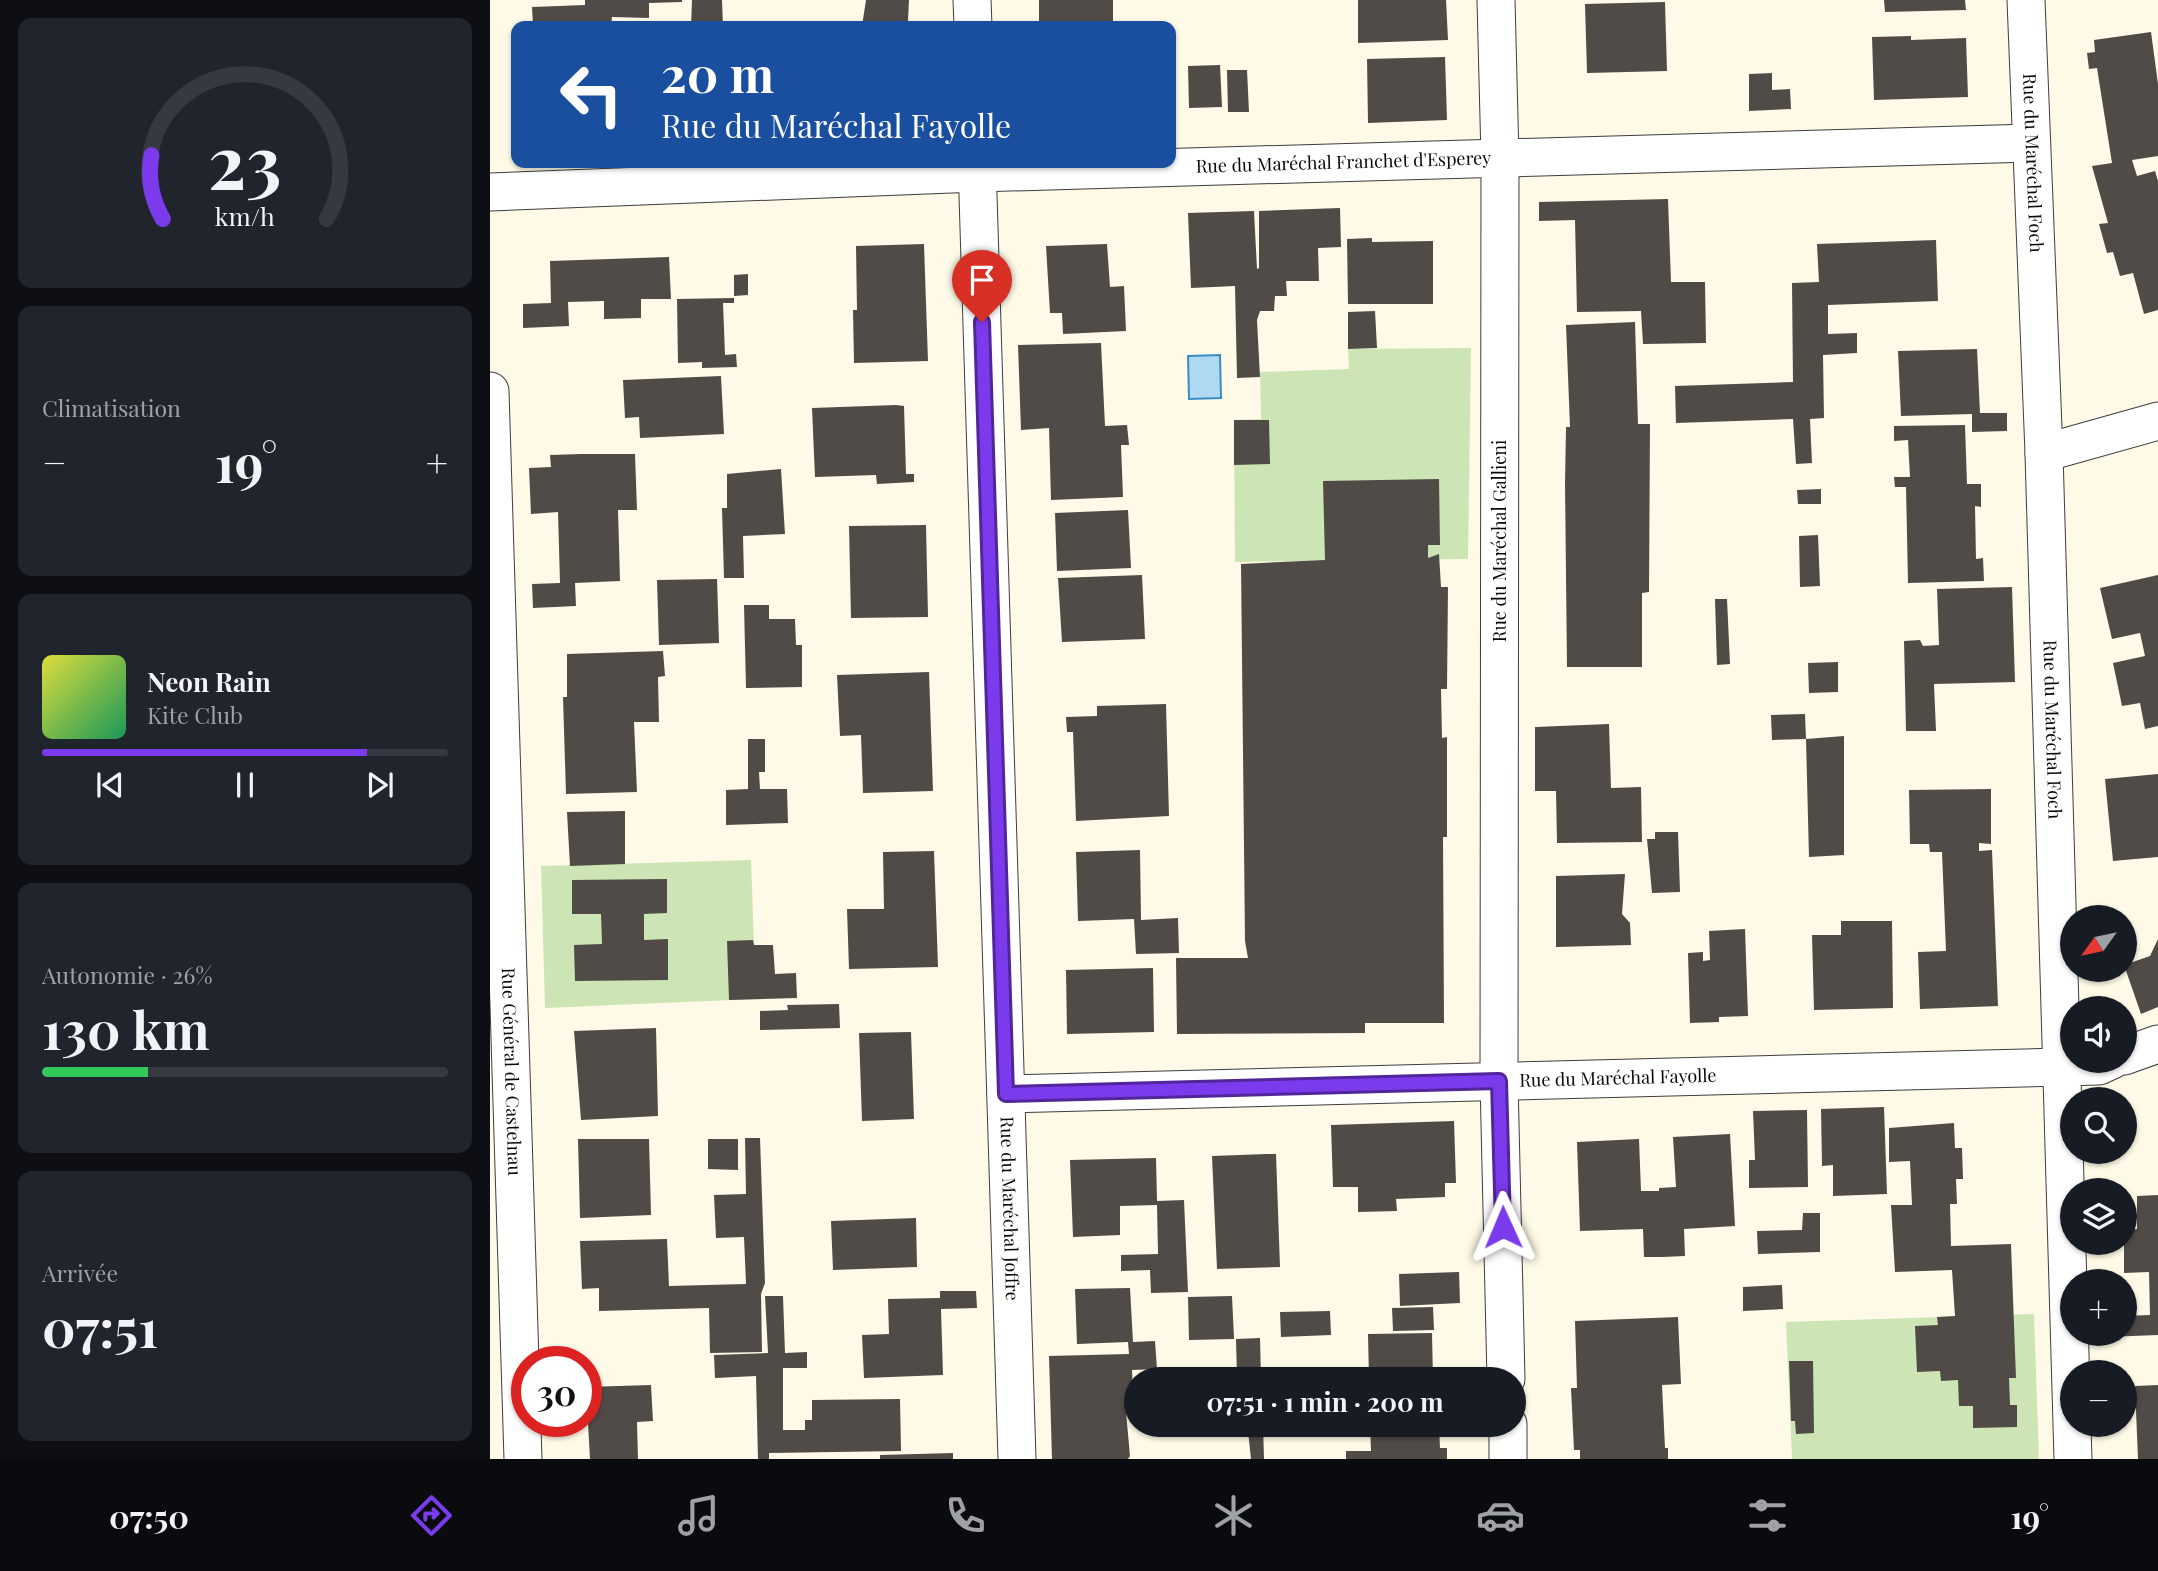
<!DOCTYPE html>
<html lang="fr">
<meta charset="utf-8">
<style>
body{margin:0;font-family:"Playfair Display",serif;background:#20242c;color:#f1f3f6;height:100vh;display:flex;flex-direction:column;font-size:26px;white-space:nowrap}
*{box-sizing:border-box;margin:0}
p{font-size:23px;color:#9ea1a6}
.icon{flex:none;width:38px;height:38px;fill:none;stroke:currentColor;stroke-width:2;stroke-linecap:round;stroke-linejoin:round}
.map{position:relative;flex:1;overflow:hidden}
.details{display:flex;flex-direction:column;gap:18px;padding:18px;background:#0d0f14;width:490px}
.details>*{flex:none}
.top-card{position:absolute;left:21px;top:21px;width:665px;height:147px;border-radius:14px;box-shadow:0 2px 5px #0004;background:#1a4fa0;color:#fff;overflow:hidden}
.needle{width:46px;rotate:237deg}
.buttons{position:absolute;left:1570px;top:905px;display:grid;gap:14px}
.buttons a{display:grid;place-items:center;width:77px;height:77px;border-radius:50%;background:#171b24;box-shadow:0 2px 5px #0004;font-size:35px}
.speed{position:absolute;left:21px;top:1346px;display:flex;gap:14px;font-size:35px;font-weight:700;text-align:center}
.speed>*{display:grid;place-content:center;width:91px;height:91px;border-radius:50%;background:#171b24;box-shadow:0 2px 5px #0004;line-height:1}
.speed .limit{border:10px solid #d22;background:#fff;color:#111}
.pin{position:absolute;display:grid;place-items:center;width:60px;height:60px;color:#fff;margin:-72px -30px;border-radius:50% 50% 50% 0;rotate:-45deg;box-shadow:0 0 7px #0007}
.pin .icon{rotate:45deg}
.me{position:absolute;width:77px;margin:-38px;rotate:359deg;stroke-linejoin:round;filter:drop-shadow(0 0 5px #0008)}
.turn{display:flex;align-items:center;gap:24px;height:147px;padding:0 35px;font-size:32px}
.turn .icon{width:91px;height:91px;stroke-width:2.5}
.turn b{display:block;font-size:49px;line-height:60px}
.big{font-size:52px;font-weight:700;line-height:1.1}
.details .widget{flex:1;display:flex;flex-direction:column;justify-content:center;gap:10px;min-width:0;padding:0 24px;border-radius:14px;background:#20242c}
.details .dial{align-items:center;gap:0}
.dial svg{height:182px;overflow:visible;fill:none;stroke:#363941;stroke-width:7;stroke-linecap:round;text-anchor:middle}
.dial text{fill:#f1f3f6;stroke:none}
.song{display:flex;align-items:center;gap:21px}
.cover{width:84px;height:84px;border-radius:10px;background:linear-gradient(135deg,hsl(60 70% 55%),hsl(150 70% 35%))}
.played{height:7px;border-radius:4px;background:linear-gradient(90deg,#7c3aed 80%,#363941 80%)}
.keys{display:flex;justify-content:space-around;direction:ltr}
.heat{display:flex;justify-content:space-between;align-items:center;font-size:38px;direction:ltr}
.charge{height:10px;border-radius:5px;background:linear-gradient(90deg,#34c759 26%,#363941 0)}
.trip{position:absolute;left:634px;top:1367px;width:402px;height:70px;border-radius:35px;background:#171b24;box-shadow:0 2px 5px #0004;font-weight:700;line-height:70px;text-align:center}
.tabs{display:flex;height:112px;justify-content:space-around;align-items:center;background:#090b0e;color:#9ea1a6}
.tabs .icon{width:49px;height:49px}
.tabs .on{color:#7c3aed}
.tabs b{font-size:32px;color:#f1f3f6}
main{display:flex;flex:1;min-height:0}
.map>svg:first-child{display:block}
</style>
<main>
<section class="details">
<div class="widget dial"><svg viewBox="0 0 100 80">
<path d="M14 69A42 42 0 1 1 86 69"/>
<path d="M14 69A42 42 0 0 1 9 41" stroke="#7c3aed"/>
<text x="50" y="56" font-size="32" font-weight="700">23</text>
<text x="50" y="72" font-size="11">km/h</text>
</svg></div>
<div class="widget"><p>Climatisation</p>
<div class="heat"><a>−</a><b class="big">19°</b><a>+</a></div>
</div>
<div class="widget">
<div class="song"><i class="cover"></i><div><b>Neon Rain</b><p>Kite Club</p></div></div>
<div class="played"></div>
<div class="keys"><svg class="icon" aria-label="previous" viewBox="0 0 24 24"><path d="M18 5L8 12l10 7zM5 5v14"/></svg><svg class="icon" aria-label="pause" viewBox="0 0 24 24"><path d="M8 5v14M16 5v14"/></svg><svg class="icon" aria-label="next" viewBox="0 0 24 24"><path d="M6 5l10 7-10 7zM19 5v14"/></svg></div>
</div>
<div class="widget"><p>Autonomie · 26%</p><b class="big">130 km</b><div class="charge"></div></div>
<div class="widget"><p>Arrivée</p><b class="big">07:51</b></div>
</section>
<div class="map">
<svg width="1668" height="1459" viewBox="0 0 1668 1459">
<rect width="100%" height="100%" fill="#fefae7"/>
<g fill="#cde5b4">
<polygon points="981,348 978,559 745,562 744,420 771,419 770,372 859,369 858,349"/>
<polygon points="261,860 266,999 55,1008 51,866"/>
<polygon points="1544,1314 1549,1459 1302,1459 1296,1322"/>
</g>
<polygon fill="#afd8f2" stroke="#3b8cc5" stroke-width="2" points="730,355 731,398 699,399 698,356"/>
<g fill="#514b47">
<polygon points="95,0 192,0 192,2 159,3 159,18 122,17 121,26 43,26 42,7 95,5"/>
<polygon points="202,0 232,0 233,26 201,26"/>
<polygon points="376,0 419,0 418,21 428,21 429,26 372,26"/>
<rect x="549" y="0" width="74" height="26"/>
<polygon points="868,0 956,0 958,40 868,43"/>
<polygon points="1394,0 1475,0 1476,10 1395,12"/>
<polygon points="1175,2 1177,71 1097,73 1095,4"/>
<polygon points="1661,32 1668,84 1668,156 1642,160 1647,176 1665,171 1668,181 1668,310 1654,314 1643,273 1630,276 1623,252 1617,253 1609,224 1618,223 1602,166 1622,163 1607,68 1599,69 1597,53 1605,52 1604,40"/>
<polygon points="1421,36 1421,40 1476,38 1478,97 1384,100 1382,37"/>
<polygon points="955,57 957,120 878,123 877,59"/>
<polygon points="730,65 732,107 699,108 698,66"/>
<polygon points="737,70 757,70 759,112 738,112"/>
<polygon points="1282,73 1282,90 1300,89 1301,109 1259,111 1259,74"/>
<polygon points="1178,199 1181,282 1215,282 1216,343 1153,344 1151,311 1087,312 1085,220 1049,221 1049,202"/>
<polygon points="850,208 851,247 828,248 829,281 796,281 797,296 785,296 784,311 770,311 767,320 770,377 747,378 745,286 701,288 698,213 764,211 767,269 769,268 769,211"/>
<polygon points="882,238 882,242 943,241 943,304 858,304 857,239"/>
<polygon points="1446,240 1448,301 1338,305 1338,334 1367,333 1367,353 1333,355 1334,418 1320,419 1322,463 1306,464 1303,419 1186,423 1185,386 1303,382 1302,283 1329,282 1327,244"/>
<polygon points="434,244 438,361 364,363 363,310 367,310 366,246"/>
<polygon points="617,244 620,287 634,286 636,331 573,334 572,313 560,313 556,246"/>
<polygon points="179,257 181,299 151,299 151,318 114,319 114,301 78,302 79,326 33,328 33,304 61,303 60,261"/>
<polygon points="258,274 258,295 244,296 244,275"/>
<polygon points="244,298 244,303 233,303 235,355 246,354 247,367 212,368 212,362 188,363 187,299"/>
<polygon points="885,311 887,348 858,349 858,312"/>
<polygon points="1145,322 1148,424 1160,424 1159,592 1152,593 1152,667 1077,667 1075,483 1076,427 1080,427 1076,325"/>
<polygon points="611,343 615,426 637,425 639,445 631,445 633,497 561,500 559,428 531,430 528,345"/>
<polygon points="1487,349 1490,413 1517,413 1517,431 1482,432 1482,414 1411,416 1408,351"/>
<polygon points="231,376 234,434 150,438 149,417 135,418 133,380"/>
<polygon points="406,405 414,406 416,474 424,474 424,482 387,484 386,475 325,477 322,408"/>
<polygon points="744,420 779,420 780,464 744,465"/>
<polygon points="1475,425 1477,484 1491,484 1491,507 1485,506 1486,559 1493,558 1494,581 1418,583 1416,487 1405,487 1404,477 1420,477 1418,440 1404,441 1404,426"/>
<polygon points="91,454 145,454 147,510 128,510 130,581 85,583 86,606 43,608 42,584 70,583 68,512 41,514 39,468 61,467 60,455"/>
<polygon points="291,469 295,534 253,536 254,578 234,578 232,508 237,508 237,474"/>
<polygon points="949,479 950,545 938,545 938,558 949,554 951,587 958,587 957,689 951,689 952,738 957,737 957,837 953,837 954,1023 875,1023 875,1033 687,1034 686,958 758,958 755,941 751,564 835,560 833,481"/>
<polygon points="1331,489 1331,504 1308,504 1307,490"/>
<polygon points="638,510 641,568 567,571 565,513"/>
<polygon points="436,525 438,617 361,618 359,526"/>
<polygon points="1328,535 1330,586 1310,587 1309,536"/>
<polygon points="652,575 655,639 572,642 568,578"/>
<polygon points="1668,575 1668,726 1655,729 1650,703 1632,706 1623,663 1655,656 1650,633 1622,639 1610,588"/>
<polygon points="227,579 229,643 169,645 167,580"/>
<polygon points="1522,587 1525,682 1444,684 1446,731 1416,731 1414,641 1430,640 1433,646 1449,645 1447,589"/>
<polygon points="1225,599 1237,599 1240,664 1227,665"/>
<polygon points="254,605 279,605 279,619 305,619 306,645 312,645 312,687 256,688"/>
<polygon points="173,651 175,676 168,677 169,722 144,722 147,792 76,794 73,697 77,697 77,654"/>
<polygon points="1348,662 1348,692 1319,693 1318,663"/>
<polygon points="439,672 443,791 373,793 371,735 350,736 347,675"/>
<polygon points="676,704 679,816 586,821 583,732 577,732 576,717 607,716 607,706"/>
<polygon points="1315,714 1316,739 1282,740 1281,715"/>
<polygon points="1119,724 1121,788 1151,787 1152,842 1067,843 1066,791 1045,791 1045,727"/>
<polygon points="1354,736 1354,855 1319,857 1316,739"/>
<polygon points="258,739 275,739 275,772 269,772 270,789 297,789 298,823 236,825 236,790 258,789"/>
<polygon points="1668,774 1668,857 1623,861 1615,779"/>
<polygon points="1501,789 1501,844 1489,843 1489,851 1502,850 1508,1006 1430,1009 1428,952 1456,951 1452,852 1440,852 1439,844 1420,844 1419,790"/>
<polygon points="135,811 135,864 80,866 77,812"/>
<polygon points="1165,832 1188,832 1190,892 1162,893 1157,839 1165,839"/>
<polygon points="650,850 651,920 688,918 689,953 646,954 644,919 588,921 586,852"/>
<polygon points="444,851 448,967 359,969 357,909 394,909 393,852"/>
<polygon points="1135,874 1132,914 1140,923 1141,945 1066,947 1066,876"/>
<polygon points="177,879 177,913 154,914 154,940 178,939 178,980 85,981 84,945 112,944 111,914 82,914 82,880"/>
<polygon points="1351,921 1402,921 1403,1008 1324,1010 1322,935 1351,935"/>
<polygon points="1255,929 1258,1016 1229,1017 1229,1022 1200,1023 1198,953 1213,952 1213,961 1220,960 1219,931"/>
<polygon points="1668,939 1668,1007 1651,1014 1634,965 1660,956"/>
<polygon points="263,940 264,945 283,945 285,974 306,973 307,998 239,1000 237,941"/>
<polygon points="663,968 664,1032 577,1034 576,970"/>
<polygon points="349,1004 350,1028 270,1030 270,1011 298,1010 297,1005"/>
<polygon points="166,1028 168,1116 91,1120 84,1031"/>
<polygon points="421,1032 424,1119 372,1121 369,1033"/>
<polygon points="1394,1107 1397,1194 1343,1196 1343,1165 1332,1166 1331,1109"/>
<polygon points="1317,1110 1318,1187 1259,1188 1259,1160 1265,1160 1263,1111"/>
<polygon points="964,1121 966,1183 955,1183 955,1197 906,1199 907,1211 868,1212 868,1187 843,1187 841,1125"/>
<polygon points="1464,1123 1465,1148 1472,1148 1473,1179 1466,1179 1467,1204 1460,1204 1461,1246 1521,1244 1526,1378 1519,1378 1520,1405 1527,1405 1527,1427 1483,1428 1483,1406 1469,1406 1468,1380 1451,1381 1450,1371 1427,1372 1425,1326 1448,1325 1447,1317 1465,1316 1462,1270 1405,1272 1401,1205 1422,1205 1420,1161 1399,1162 1399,1128"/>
<polygon points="1240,1134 1245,1226 1194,1229 1195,1256 1172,1257 1154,1257 1153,1229 1090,1231 1087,1142 1149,1139 1151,1191 1169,1191 1169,1188 1186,1187 1183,1137"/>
<polygon points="255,1138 270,1138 275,1283 271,1294 272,1352 220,1353 219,1308 109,1311 109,1288 92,1289 90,1241 177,1239 179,1286 256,1284 254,1237 226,1238 224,1195 256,1194"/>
<polygon points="88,1139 159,1139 161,1215 90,1218"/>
<polygon points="218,1139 248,1139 248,1170 218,1169"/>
<polygon points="777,1154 786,1154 790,1267 727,1269 722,1156"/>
<polygon points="666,1158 667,1201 694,1200 698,1292 661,1293 660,1270 631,1271 631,1255 668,1254 667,1205 630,1206 630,1235 583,1237 580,1160"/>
<polygon points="1668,1195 1668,1335 1616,1337 1616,1334 1634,1334 1634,1316 1660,1315 1659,1272 1634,1273 1634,1230 1647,1229 1647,1196"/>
<polygon points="1313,1213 1330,1213 1330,1252 1268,1254 1267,1231 1312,1230"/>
<polygon points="426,1218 427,1267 343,1270 341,1221"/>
<polygon points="969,1272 970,1303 910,1306 909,1274"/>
<polygon points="1292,1285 1293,1309 1253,1311 1253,1287"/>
<polygon points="640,1288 643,1342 665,1341 667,1369 642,1370 644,1413 636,1412 640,1456 638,1459 562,1459 559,1356 639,1354 638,1342 587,1344 585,1289"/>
<polygon points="450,1291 486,1291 487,1308 451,1309 453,1375 374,1378 372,1335 399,1334 398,1299 450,1298"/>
<polygon points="275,1296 293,1296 295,1353 317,1352 317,1368 293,1368 293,1430 315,1430 315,1420 322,1420 322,1400 410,1399 411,1451 279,1453 279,1459 268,1459 266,1376 225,1378 224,1355 278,1353"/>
<polygon points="742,1296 744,1339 699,1340 698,1297"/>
<polygon points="943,1307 944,1330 903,1331 902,1308"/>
<polygon points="840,1311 841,1335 791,1337 790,1312"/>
<polygon points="1188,1317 1191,1384 1172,1385 1175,1448 1178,1448 1178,1459 1090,1459 1090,1450 1084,1450 1081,1388 1087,1388 1085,1321"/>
<polygon points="942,1333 943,1379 879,1379 878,1334"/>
<polygon points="770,1338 771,1379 747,1379 746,1339"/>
<polygon points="1299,1361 1323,1361 1324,1433 1306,1434 1305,1421 1301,1421"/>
<polygon points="161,1385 163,1421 147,1422 148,1459 100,1459 96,1387"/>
<polygon points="1668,1385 1668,1459 1648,1459 1645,1386"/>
<polygon points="732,1424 773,1424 774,1459 761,1459 758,1431 732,1432"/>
<polygon points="880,1424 949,1424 950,1448 957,1448 957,1459 856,1459 856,1451 881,1451"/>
<polygon points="463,1453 463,1459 390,1459 390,1455"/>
</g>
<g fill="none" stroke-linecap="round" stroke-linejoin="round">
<g stroke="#3d3d3d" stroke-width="39">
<g id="street">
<polyline points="482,0 483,26"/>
<polyline points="1006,0 1010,158 1009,1081 1016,1379"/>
<path id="s1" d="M1536 0 1554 453 1583 1459"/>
<path id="s2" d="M487 163 527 1459"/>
<path id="s3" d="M0 192 487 173 1541 143"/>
<path id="s4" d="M0 391 33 1459"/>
<polyline points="1554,453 1668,421"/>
<polyline points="1634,1056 1668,1044"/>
<path id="s5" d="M516 1094 1609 1066 1622 1060"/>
<polyline points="1018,1424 1018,1459"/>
</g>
</g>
<use href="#street" stroke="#fff" stroke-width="37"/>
</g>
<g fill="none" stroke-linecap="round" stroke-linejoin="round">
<g stroke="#51269a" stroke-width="18">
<polyline id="route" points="492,322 516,1094 1009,1081 1013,1227"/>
</g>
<use href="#route" stroke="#7c3aed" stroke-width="12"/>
</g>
<g text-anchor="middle" stroke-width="7" stroke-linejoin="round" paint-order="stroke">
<g font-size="18" fill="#0a0a0a" stroke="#fff">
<text dy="6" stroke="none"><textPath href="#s3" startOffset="854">Rue du Maréchal Franchet d'Esperey</textPath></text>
<text dy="6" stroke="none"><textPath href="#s1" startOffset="163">Rue du Maréchal Foch</textPath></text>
<text transform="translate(1010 541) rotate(-90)" y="6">Rue du Maréchal Gallieni</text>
<text dy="6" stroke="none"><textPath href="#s1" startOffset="730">Rue du Maréchal Foch</textPath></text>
<text dy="6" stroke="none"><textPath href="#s4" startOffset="681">Rue Général de Castelnau</textPath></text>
<text dy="6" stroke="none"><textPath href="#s5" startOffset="612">Rue du Maréchal Fayolle</textPath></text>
<text dy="6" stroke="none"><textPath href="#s2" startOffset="1046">Rue du Maréchal Joffre</textPath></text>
</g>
</g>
</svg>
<div class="buttons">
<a><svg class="needle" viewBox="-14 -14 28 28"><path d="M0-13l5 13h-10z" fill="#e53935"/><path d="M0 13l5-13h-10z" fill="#9ea1a6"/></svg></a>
<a><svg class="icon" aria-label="sound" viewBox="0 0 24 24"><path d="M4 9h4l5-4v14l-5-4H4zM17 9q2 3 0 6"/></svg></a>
<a><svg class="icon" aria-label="search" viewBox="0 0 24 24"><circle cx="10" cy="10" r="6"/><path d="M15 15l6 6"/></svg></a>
<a><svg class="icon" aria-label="layers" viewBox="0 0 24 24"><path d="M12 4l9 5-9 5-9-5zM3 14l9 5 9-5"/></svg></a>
<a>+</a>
<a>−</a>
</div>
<div class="speed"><div class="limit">30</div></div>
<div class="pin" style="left:492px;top:322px;background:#d93025"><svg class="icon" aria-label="arrive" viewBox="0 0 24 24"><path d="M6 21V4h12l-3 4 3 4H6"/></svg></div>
<svg class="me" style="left:1013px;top:1227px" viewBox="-20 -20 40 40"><path d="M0-17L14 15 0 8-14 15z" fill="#7c3aed" stroke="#fff" stroke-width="4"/></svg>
<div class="trip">07:51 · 1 min · 200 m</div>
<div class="top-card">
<div class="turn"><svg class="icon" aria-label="left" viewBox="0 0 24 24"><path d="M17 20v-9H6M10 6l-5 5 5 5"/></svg><div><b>20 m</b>Rue du Maréchal Fayolle</div></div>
</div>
</div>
</main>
<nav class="tabs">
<b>07:50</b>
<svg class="icon on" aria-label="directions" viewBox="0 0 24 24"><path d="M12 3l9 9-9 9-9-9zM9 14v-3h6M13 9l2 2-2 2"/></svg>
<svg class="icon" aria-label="music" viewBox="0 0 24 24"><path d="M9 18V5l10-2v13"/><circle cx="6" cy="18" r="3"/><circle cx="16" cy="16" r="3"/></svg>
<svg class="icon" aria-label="phone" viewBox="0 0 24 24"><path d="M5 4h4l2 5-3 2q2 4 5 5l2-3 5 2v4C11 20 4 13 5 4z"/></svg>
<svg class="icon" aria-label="climate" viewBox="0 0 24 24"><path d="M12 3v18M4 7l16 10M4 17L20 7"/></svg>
<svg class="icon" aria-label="car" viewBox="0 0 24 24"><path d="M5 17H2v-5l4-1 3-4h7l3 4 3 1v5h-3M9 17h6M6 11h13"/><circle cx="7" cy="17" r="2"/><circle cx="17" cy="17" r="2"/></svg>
<svg class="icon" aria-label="filters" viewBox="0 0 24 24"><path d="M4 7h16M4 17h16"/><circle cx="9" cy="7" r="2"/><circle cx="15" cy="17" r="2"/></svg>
<b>19°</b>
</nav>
